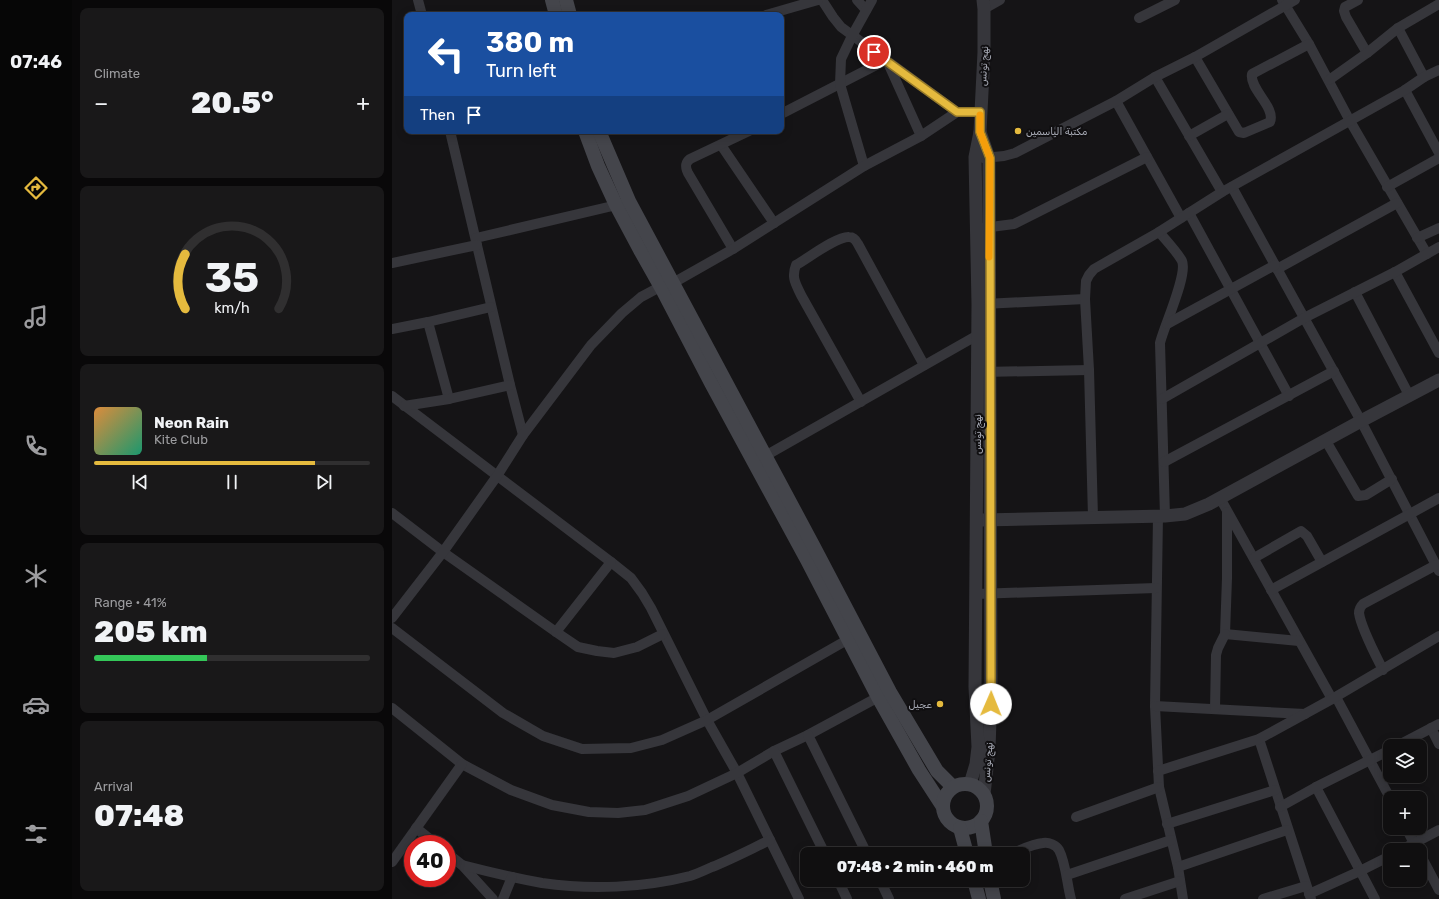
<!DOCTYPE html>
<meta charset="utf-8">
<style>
body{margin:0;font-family:Rubik,Cairo,sans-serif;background:#191819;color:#f1f3f6;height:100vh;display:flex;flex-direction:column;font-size:15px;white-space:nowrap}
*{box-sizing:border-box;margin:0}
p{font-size:13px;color:#9c9c9f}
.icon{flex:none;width:22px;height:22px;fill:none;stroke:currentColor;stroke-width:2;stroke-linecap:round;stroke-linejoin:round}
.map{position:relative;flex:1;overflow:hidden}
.sheet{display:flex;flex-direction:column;gap:8px;padding:8px;background:#090809;width:320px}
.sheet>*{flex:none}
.hud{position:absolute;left:12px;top:12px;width:380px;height:122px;border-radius:8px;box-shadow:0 2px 10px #0003,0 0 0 1px #302f30;background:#1a4fa0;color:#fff;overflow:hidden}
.buttons{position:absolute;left:991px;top:739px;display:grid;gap:8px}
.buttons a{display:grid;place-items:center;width:44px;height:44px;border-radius:8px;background:#100f10;box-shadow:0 2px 10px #0003,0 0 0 1px #302f30;font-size:20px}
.speed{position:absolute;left:12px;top:835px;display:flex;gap:8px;font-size:20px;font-weight:700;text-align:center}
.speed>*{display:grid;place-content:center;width:52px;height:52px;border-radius:50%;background:#100f10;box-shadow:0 2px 10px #0003,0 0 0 1px #302f30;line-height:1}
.speed .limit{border:6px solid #d22;background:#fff;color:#111}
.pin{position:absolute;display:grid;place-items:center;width:34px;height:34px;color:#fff;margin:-17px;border:2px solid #fff;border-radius:50%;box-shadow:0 1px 4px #0007}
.me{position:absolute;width:44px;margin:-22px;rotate:1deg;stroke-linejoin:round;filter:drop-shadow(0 0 3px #0008)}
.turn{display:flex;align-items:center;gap:14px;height:84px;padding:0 16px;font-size:18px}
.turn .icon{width:52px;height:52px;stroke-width:2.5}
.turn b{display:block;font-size:28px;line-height:34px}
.then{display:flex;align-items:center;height:38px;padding:0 16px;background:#0003;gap:8px;font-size:15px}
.big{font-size:30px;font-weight:800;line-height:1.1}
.sheet .widget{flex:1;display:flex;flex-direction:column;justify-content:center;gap:6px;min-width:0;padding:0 14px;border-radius:8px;background:#191819}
.sheet .dial{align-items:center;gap:0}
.dial svg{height:104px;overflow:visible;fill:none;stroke:#302f30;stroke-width:7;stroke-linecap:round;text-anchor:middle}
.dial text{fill:#f1f3f6;stroke:none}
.song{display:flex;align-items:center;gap:12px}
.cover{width:48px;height:48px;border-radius:6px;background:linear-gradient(135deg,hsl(30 70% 55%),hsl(160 70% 35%))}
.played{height:4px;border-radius:2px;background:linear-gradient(90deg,#e5ba3e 80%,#302f30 80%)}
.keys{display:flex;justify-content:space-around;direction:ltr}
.heat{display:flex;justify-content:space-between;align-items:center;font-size:22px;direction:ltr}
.charge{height:6px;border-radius:3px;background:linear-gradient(90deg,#34c759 41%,#302f30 0)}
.trip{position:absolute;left:408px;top:847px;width:230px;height:40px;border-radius:8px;background:#100f10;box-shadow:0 2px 10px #0003,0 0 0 1px #302f30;font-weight:800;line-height:40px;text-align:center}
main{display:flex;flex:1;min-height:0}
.tabs{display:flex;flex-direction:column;width:72px;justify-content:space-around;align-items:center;background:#060606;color:#9c9c9f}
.tabs .icon{width:28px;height:28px}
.tabs .current{color:#e5ba3e}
.tabs b{font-size:18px;color:#f1f3f6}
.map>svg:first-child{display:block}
</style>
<main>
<nav class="tabs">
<b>07:46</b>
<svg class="icon current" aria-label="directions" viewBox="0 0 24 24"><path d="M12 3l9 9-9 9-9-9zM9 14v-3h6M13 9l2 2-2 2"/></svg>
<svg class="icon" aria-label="music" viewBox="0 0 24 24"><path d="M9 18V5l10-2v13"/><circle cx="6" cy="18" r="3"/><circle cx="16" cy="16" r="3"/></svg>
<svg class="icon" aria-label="phone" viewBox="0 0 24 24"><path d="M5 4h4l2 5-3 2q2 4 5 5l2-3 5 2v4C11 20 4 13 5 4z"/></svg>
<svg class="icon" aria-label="climate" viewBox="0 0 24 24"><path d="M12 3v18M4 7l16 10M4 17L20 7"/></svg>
<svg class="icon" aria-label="car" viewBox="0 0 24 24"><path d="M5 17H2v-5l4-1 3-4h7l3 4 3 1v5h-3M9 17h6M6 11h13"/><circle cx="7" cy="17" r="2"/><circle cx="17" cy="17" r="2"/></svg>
<svg class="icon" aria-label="filters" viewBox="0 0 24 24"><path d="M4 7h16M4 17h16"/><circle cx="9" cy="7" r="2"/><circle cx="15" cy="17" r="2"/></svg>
</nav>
<section class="sheet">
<div class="widget"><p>Climate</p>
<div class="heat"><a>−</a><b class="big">20.5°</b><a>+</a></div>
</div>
<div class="widget dial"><svg viewBox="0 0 100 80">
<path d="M14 69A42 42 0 1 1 86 69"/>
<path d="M14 69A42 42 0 0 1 14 27" stroke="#e5ba3e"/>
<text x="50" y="56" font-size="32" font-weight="700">35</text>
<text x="50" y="72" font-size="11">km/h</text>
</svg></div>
<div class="widget">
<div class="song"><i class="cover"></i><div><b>Neon Rain</b><p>Kite Club</p></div></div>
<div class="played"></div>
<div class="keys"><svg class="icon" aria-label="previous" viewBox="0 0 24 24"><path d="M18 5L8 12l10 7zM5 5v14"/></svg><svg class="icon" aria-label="pause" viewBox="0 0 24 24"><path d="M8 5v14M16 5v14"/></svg><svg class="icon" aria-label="next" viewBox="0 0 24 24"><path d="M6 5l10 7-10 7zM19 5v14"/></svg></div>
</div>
<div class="widget"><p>Range · 41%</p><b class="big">205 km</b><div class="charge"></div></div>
<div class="widget"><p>Arrival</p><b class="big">07:48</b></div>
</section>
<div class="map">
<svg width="1047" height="899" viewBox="0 0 1047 899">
<rect width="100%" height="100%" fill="#151416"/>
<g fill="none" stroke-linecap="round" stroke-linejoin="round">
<g stroke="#36363b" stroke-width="10">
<polyline points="26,0 30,15"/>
<polyline points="430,0 441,17 449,27 565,112 588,112"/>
<polyline points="465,0 474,10"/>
<polyline points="890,0 917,44 958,121 1035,254"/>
<polyline points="966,0 953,7 952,11 954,17 975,53"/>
<polyline points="592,9 608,0"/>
<polyline points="374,15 426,0"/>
<polyline points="747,18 783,0"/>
<polyline points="1006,28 1032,77"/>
<path d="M803 57 847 132 852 133 878 122C884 107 857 89 860 74L917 44"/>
<polyline points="496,63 529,136"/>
<polyline points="763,77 830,192"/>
<polyline points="937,80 975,53 1006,28 1047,4"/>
<polyline points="1013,90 1047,153"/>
<polyline points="724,101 789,218"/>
<polyline points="389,114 494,60"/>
<polyline points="58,131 118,385 131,435"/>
<polyline points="797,136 836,114"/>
<polyline points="329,145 382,223"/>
<polyline points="591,158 612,156 623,153 724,101 763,77 803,57 903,0"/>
<polyline points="472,166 448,84 449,59 460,36 480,0"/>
<polyline points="840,187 969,421 1047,571"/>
<polyline points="995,187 1047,158"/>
<polyline points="797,213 897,396"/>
<polyline points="591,228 622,224 755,157"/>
<path d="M767 232C773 239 786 253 790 261 796 275 772 326 768 343L773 516"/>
<polyline points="84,238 229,204"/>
<polyline points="1025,238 1047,228"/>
<path d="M341 249 296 173C293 167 293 163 298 159L357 131"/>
<polyline points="0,263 85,245"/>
<polyline points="885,269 1005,203"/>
<polyline points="1003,272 1047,353"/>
<polyline points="963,292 1017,395"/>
<polyline points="592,304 693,299"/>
<polyline points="36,322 57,399"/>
<polyline points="775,324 883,265"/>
<polyline points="0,329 36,322 99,307"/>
<polyline points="591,372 697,370"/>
<polyline points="0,396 219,562 239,578 250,593 259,608 315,720 345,773 407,899"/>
<polyline points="770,399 912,318 1003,272 1047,247"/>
<path d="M469 402 409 295C404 284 399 278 404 265 415 259 445 236 457 237 462 237 464 240 466 244L532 365"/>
<polyline points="12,406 57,399 118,385"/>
<polyline points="934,441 966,496 974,495 1000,479"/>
<polyline points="368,459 584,336 591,336"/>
<polyline points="772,462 942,371"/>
<polyline points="828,498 940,699"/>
<polyline points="835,512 835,578 833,634 907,641"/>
<polyline points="0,513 51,552 164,632 186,647 205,651 222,653 245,647 271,634"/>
<polyline points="766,516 763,706 767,787 786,867 791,899"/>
<polyline points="701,517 697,370 693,299 694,281 697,275 702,269 767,232 830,192 1013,90 1032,77 1047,70"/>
<polyline points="862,558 909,531 915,536 930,562"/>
<polyline points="879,590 1047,498"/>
<polyline points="584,594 764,588"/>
<polyline points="0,618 51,552 105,476 131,435 199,345 230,313 249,297 264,289 270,289 281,283 341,249 472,166 529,136 565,112"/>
<polyline points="0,628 111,713 151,736 190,749 239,748 270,740 315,720 462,636"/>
<polyline points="164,632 219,562"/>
<path d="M991 670C984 656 969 628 967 613 967 609 968 607 971 604L1044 565"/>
<polyline points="944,697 998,798"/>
<polyline points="763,706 913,714"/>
<polyline points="0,708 70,764 119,790 160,805 197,812 226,813 253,810 296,796 345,773 382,751 416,735 492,694"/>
<polyline points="823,709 824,655 826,648 833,634"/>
<polyline points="1039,728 1047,744"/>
<polyline points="416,735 475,854"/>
<polyline points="867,739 919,899"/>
<polyline points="1005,746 1047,724"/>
<polyline points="382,751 433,854"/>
<polyline points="766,771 867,739 940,699 1047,636"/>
<polyline points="924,787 983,899"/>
<polyline points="888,807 924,787 998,750"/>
<polyline points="684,817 767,787"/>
<polyline points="775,824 883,790"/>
<polyline points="24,828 44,844"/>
<polyline points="1014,828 1025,849"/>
<polyline points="1009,850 1047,830"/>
<polyline points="55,853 70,865 101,899"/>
<path d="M618 854C629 850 640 844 651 843 657 842 664 845 667 850 674 863 675 885 679 899"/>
<polyline points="1028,854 1047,890"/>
<polyline points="0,862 70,764"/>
<path d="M70 865C97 872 123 878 150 883 198 890 251 888 298 876 305 874 313 870 320 867 340 859 359 849 378 840"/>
<polyline points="786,867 895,830"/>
<polyline points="675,875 779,840"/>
<polyline points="446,880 455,899"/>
<polyline points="488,880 497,899"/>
<polyline points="917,894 968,871 998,856"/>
<polyline points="111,899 120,877"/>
<polyline points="733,899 788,881"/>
<polyline points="871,899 914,886"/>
</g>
<g stroke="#36363b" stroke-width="13">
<polyline points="588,132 597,158 599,688 597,750 592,794"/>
<polyline points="590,520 773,516 793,514 817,504 969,421 1047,380"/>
<polyline points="578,784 584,764 586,747 583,687 586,304 583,157 588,132 592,52 592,9 591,0"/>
</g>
<g stroke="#44454b" stroke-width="14">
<polyline points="160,0 164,15"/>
<polyline points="174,0 178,15"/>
<polyline points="193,131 206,166 224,205 248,250 270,289 319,383 415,560 486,697 527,770 551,807"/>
<polyline points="207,131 237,201 422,547 498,692 545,771 561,787"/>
<circle cx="573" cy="806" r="22"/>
<polyline points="589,821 594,854"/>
<polyline points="568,828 575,854"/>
<polyline points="582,880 587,899"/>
<polyline points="598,880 602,899"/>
</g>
</g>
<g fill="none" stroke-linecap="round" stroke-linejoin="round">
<g stroke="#957928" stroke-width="10">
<polyline id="route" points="482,52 565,112 588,112 588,132 598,158 599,704"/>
</g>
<use href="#route" stroke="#e5ba3e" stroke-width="7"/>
<polyline stroke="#f59e0b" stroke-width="7" points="588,115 588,132 598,158 597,257"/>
</g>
<g fill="#e5ba3e" stroke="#100f11" stroke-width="1.5">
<circle cx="626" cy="131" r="4"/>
<circle cx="548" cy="704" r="4"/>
</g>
<g text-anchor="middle" stroke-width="4" stroke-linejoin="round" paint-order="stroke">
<g font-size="10" fill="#a7aab5" stroke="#100f11">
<text transform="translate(591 66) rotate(-87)" y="4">نهج تونس</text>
<text transform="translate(585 434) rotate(-90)" y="4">نهج تونس</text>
<text transform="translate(595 762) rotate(-85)" y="4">نهج تونس</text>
</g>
<g font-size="10" fill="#a7aab5" stroke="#100f11" text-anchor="start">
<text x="634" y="135">مكتبة الياسمين</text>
<text x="540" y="708" text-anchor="end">عجيل</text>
</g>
</g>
</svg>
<div class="buttons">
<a><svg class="icon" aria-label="layers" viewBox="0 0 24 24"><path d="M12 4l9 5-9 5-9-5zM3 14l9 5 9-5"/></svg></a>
<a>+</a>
<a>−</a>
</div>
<div class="speed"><div class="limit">40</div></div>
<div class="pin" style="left:482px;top:52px;background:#d93025"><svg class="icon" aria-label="arrive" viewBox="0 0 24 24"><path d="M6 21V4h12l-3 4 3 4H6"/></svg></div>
<svg class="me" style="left:599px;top:704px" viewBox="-20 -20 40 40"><circle r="19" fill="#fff"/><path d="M0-13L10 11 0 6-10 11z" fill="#e5ba3e"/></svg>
<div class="trip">07:48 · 2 min · 460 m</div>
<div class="hud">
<div class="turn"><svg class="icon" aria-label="left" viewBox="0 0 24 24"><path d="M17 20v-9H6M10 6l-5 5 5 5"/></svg><div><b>380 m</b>Turn left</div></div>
<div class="then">Then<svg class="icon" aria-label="arrive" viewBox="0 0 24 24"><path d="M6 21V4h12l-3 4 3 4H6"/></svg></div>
</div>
</div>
</main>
